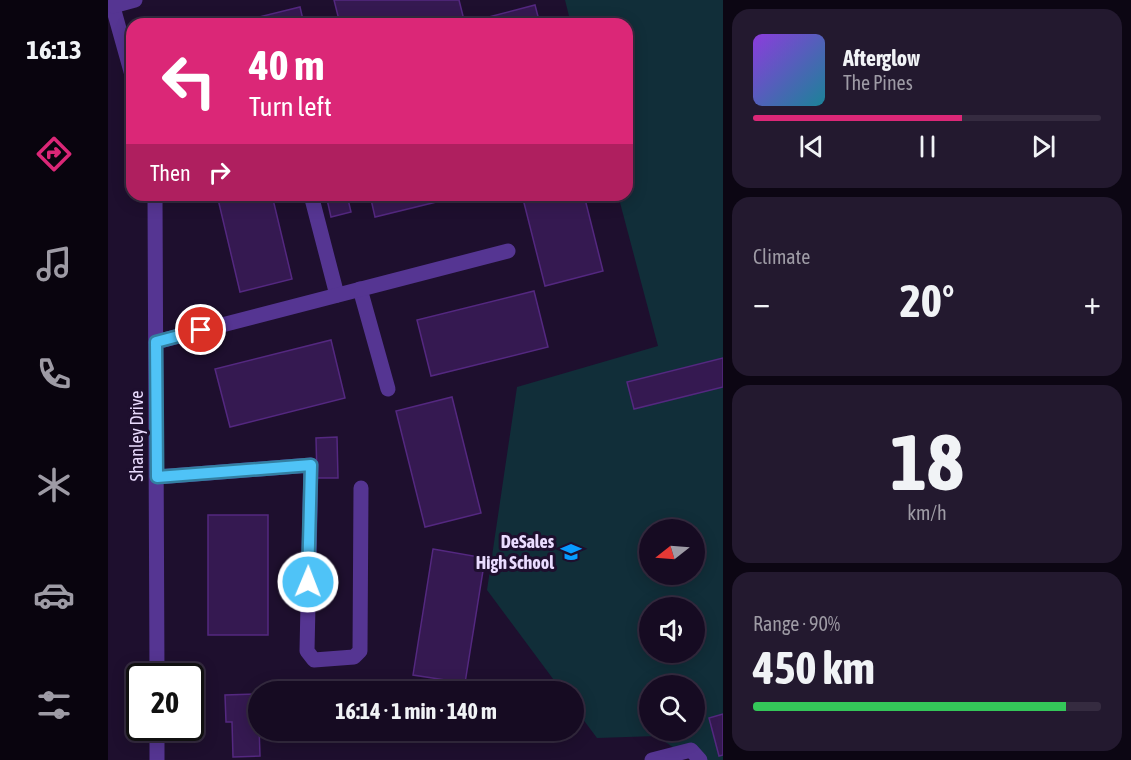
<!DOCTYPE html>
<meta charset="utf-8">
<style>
body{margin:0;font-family:"Asap Condensed",sans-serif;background:#23192f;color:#f1f3f6;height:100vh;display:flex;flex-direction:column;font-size:22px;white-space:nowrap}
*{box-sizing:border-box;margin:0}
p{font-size:20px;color:#9e9ba5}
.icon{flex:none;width:33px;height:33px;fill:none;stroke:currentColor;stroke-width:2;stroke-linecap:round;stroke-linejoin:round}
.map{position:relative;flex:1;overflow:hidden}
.drawer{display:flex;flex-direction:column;gap:9px;padding:9px;background:#0c0613;width:408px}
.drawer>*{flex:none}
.top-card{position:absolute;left:18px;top:18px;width:507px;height:183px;border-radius:18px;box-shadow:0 3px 15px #0003,0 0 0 2px #352b40;background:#db2777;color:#fff;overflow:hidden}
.needle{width:39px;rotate:253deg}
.fabs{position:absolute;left:531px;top:519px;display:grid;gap:12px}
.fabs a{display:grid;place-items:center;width:66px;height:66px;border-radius:50%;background:#160b22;box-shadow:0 3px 15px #0003,0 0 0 2px #352b40;font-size:30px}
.speed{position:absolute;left:18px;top:663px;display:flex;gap:12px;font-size:30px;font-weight:700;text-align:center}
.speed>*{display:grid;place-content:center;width:78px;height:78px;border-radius:50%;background:#160b22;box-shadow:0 3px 15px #0003,0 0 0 2px #352b40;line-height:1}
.speed .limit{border:3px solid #111;border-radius:9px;background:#fff;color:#111}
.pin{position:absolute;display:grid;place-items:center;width:51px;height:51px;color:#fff;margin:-26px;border:3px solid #fff;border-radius:50%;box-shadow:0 2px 6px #0007}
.me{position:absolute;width:66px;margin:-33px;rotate:1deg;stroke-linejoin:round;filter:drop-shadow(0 0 4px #0008)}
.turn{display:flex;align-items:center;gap:21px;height:126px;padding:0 24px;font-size:27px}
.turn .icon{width:78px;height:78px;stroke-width:2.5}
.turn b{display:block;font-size:42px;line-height:51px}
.then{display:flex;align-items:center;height:57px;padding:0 24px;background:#0003;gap:12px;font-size:22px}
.big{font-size:45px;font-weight:700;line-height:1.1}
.drawer .card{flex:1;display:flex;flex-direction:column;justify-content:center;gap:9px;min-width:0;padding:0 21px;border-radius:18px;background:#23192f}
.drawer .dial{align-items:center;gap:0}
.dial b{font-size:78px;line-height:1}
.song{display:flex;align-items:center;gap:18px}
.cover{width:72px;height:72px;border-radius:9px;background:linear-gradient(135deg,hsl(270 70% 55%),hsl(190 70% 35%))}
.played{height:6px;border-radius:3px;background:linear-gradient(90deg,#db2777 60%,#352b40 60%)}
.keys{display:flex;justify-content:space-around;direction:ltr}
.heat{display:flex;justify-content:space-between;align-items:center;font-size:33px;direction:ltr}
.charge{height:9px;border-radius:4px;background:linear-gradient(90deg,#34c759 90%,#352b40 0)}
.trip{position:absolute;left:140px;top:681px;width:336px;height:60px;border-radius:30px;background:#160b22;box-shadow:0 3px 15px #0003,0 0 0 2px #352b40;font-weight:700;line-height:60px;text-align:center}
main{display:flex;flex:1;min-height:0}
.menu{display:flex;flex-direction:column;width:108px;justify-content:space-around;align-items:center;background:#09040e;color:#9e9ba5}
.menu .icon{width:42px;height:42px}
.menu .selected{color:#db2777}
.menu b{font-size:27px;color:#f1f3f6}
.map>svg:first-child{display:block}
</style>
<main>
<nav class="menu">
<b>16:13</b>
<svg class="icon selected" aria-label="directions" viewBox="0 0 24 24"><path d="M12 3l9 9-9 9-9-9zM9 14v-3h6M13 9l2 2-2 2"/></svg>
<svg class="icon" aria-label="music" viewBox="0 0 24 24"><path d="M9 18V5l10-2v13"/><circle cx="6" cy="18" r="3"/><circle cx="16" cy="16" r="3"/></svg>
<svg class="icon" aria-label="phone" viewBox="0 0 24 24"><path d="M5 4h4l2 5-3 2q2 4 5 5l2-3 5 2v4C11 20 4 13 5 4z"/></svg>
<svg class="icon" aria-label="climate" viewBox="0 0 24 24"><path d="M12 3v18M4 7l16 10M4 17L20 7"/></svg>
<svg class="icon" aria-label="car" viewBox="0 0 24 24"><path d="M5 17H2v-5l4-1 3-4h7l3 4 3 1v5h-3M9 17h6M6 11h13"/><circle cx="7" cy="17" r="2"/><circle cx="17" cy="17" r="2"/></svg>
<svg class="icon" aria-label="filters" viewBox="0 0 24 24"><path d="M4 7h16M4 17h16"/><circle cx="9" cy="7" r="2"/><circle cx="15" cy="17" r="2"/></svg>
</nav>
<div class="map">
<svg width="615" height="760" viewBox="0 0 615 760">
<rect width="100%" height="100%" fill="#1e0f2e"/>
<path fill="#112e39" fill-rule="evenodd" d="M457 0H615V760H583L549 736 489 738 465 706V692L454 691 379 590 409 387 550 346 510 195H519V24H463ZM542 530H586V574H542ZM542 608H586V652H542ZM542 686H586V730H542Z"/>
<g fill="#351951" stroke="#542880" stroke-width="1.5">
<polygon points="226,0 351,0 357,24 232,24"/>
<polygon points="427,5 432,24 370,24 369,20"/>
<polygon points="192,7 196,24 122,24"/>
<polygon points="109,195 164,195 184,279 132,292"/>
<polygon points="218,195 239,195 243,212 223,217"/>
<polygon points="262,195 357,195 267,217"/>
<polygon points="414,195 476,195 495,271 437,286"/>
<polygon points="426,291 440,347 323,376 309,320"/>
<polygon points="223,340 237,398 122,427 107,369"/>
<polygon points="615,358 615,387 526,409 519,382"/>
<polygon points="344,397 373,513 317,527 288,411"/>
<polygon points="229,437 230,478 209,478 208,438"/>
<rect x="100" y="515" width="60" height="120"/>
<polygon points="325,549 377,558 357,683 305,675"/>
<polygon points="150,694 152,756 125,757 124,722 118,722 117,695"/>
<polygon points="615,714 615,755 611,756 601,718"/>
</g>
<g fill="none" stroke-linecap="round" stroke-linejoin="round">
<g stroke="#553592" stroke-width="15">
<polyline points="3,0 24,75"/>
<polyline points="5,6 27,0"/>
<polyline points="47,195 49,676"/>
<polyline points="203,195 229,295"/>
<polyline points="252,289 280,389"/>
<polyline points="48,342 400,251"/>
<polyline points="49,477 203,465 199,651 206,660 246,657 252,651 253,488"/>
<polyline points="49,728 49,760"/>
<polyline points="544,760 583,750 592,760"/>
</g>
</g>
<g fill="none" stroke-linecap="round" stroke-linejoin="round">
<g stroke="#337fa1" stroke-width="15">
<polyline id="route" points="93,330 48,342 49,477 203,465 200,582"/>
</g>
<use href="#route" stroke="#4fc3f7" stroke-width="10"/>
</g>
<defs>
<g id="school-bare" transform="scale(1.62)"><path d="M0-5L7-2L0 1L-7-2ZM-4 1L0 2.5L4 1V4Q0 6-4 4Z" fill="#089bff" stroke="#1e0f2e" stroke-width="2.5" paint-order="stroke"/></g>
</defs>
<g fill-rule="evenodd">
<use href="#school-bare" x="463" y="552"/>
</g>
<g text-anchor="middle" stroke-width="6" stroke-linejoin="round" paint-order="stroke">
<g font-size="18" fill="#eadcff" stroke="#1e0f2e">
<text transform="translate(29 436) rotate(-90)" y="6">Shanley Drive</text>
</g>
<g font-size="18" font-weight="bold" fill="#eadcff" stroke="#1e0f2e" text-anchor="end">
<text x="446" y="548">DeSales<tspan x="446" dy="21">High School</tspan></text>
</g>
</g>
</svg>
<div class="fabs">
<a><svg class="needle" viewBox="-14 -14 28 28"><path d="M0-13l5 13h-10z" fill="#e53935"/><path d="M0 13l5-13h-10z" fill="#9e9ba5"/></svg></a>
<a><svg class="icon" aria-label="sound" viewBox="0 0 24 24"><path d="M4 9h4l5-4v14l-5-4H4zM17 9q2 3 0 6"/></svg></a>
<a><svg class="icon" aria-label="search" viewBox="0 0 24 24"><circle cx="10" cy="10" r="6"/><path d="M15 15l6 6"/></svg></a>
</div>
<div class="speed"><div class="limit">20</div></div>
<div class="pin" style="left:93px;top:330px;background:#d93025"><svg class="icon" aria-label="arrive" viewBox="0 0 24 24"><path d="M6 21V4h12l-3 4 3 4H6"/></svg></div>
<svg class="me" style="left:200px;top:582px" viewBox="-20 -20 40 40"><circle r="17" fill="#4fc3f7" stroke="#fff" stroke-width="3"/><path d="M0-11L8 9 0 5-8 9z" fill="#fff"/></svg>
<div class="trip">16:14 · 1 min · 140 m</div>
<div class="top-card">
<div class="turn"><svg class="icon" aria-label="left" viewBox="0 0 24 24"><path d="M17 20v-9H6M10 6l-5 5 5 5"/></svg><div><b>40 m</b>Turn left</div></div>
<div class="then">Then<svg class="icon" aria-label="right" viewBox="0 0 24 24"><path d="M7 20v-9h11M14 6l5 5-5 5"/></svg></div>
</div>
</div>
<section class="drawer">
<div class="card">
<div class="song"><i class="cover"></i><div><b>Afterglow</b><p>The Pines</p></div></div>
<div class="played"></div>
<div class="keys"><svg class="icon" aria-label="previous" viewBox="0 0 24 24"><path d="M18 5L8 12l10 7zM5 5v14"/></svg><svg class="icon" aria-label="pause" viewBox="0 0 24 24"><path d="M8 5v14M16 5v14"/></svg><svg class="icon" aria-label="next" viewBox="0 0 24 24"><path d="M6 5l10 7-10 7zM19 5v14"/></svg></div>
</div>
<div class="card"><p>Climate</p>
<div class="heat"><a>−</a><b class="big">20°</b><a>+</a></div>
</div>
<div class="card dial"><b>18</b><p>km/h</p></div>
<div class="card"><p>Range · 90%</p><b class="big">450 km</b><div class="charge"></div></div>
</section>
</main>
